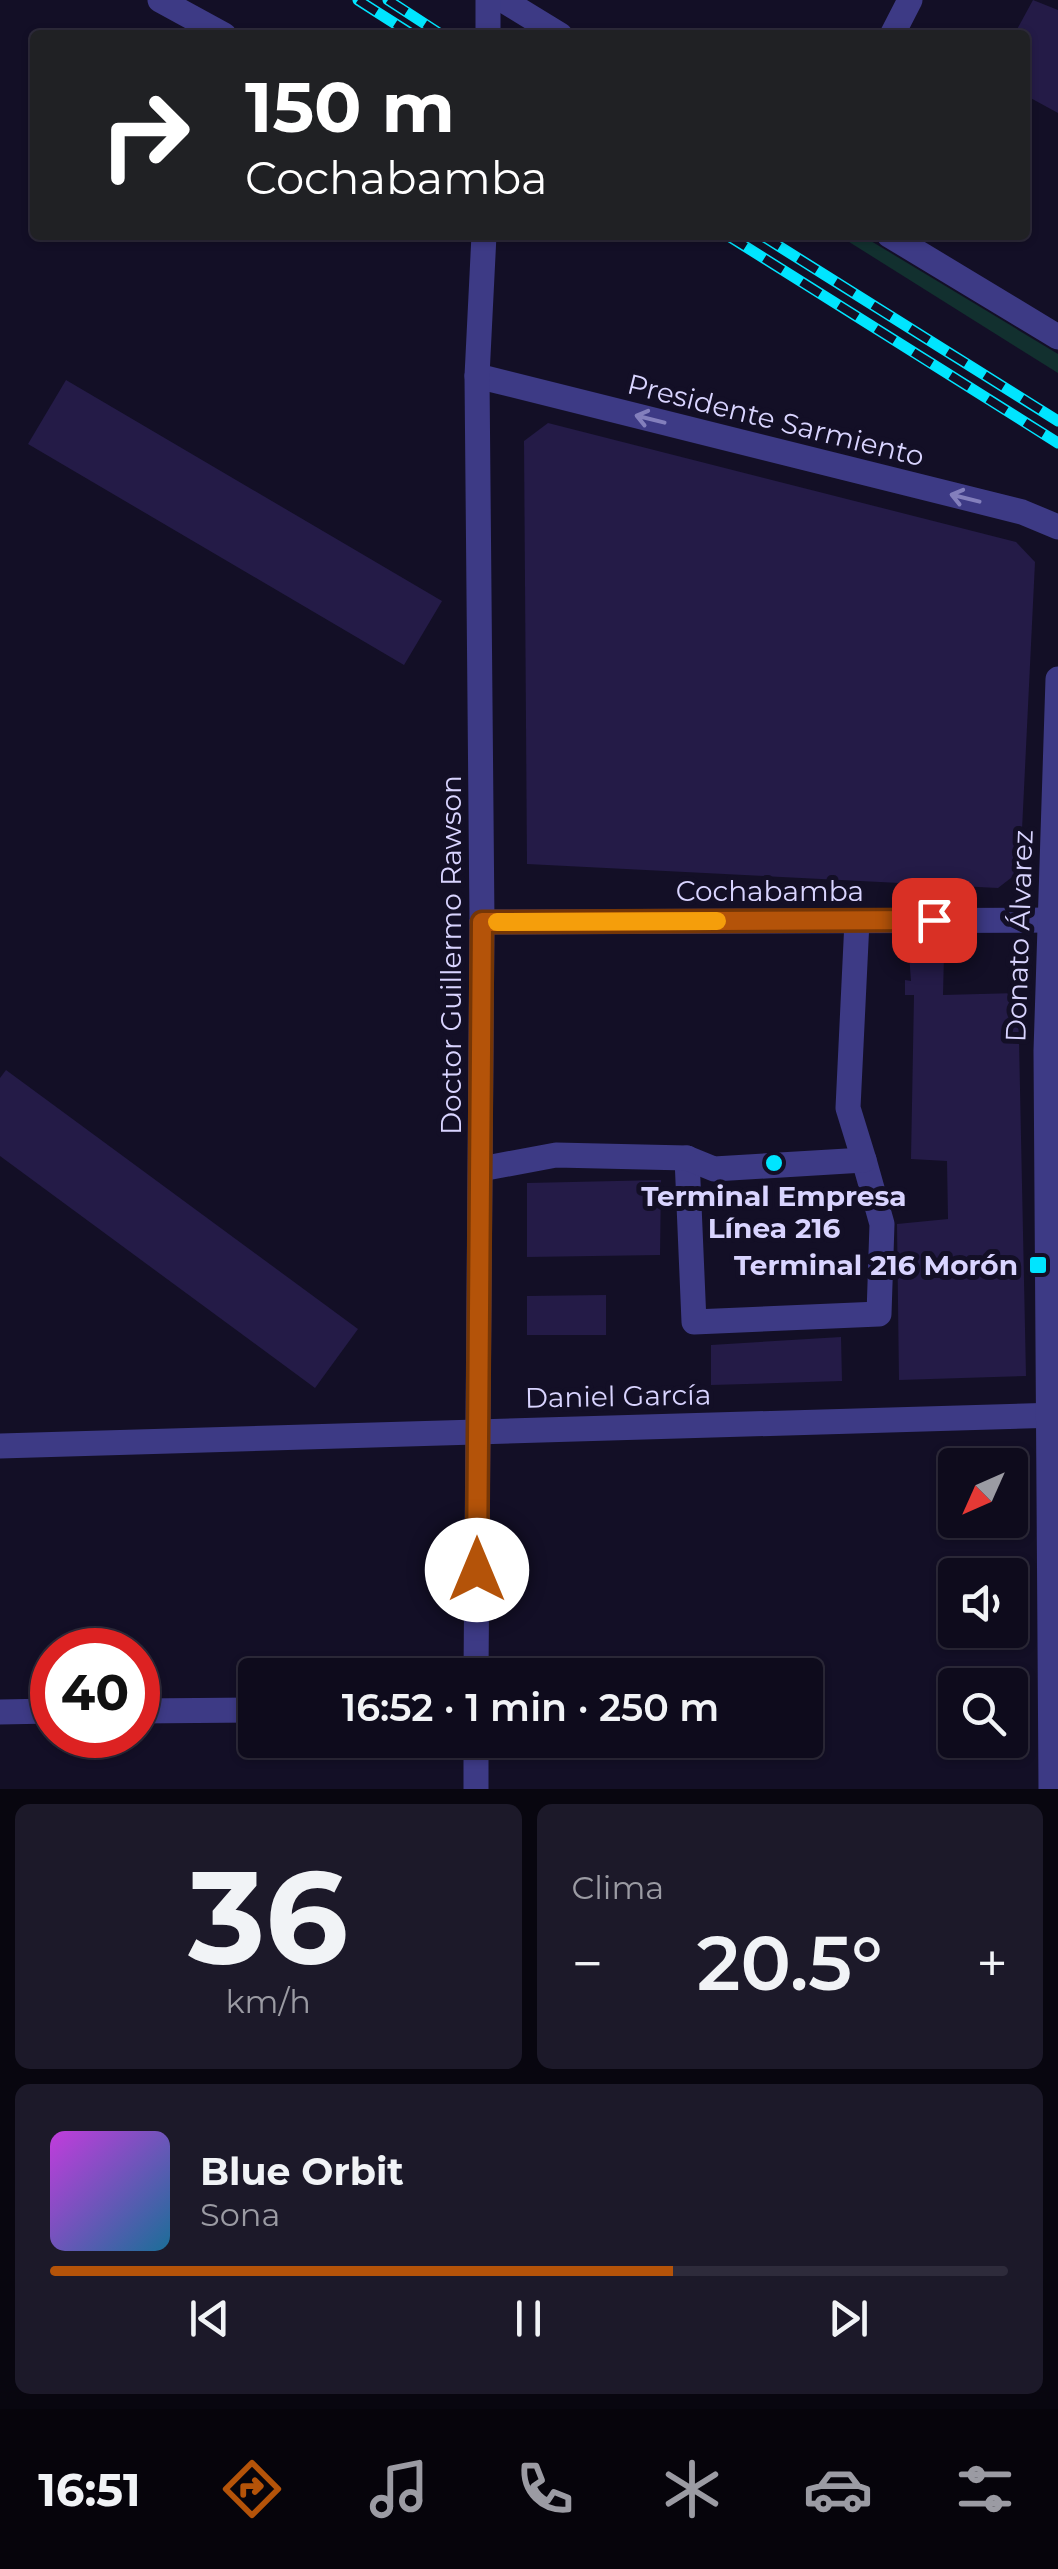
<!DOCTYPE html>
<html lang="es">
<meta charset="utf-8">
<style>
body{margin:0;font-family:Montserrat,sans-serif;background:#1c1929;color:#f1f3f6;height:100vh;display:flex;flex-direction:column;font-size:38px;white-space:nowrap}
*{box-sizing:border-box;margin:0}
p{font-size:32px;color:#9b9ba3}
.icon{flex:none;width:55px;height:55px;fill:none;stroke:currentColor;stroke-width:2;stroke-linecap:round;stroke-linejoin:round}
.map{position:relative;height:1789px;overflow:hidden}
.side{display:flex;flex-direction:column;gap:15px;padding:15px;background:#08060f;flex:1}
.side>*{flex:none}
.top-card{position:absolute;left:30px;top:30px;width:1000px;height:210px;border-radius:10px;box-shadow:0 2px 8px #0004,0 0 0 2px #2e2b3b;background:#202124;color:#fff;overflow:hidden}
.needle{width:65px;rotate:225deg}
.fabs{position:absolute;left:938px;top:1448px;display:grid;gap:20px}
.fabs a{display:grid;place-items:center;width:90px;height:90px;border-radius:10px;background:#0e0b1c;box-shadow:0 2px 8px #0004,0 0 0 2px #2e2b3b;font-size:50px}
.speed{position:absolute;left:30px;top:1628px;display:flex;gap:20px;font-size:50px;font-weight:700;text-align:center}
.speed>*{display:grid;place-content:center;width:130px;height:130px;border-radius:50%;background:#0e0b1c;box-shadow:0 2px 8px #0004,0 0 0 2px #2e2b3b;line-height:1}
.speed .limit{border:15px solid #d22;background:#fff;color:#111}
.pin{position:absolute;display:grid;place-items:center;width:85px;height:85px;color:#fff;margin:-42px;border-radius:20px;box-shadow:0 5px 15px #0006}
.me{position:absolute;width:110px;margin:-55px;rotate:0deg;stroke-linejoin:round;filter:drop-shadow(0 0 8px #0008)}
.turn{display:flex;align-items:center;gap:35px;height:210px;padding:0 50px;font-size:45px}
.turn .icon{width:130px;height:130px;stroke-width:2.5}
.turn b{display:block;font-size:70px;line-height:85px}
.big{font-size:75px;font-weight:600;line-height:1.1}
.side .widget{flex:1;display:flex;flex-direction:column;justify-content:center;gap:15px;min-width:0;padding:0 35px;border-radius:15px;background:#1c1929}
.side .dial{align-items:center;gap:0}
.dial b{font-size:130px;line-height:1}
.song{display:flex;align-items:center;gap:30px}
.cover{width:120px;height:120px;border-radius:15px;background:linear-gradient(135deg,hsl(290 70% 55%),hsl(200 70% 35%))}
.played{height:10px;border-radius:5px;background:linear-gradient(90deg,#b45309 65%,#2e2b3b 65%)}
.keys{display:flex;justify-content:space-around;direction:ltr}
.heat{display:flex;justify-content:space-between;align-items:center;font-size:55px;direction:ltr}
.side .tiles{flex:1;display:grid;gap:15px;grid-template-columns:1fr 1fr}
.widget:last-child{grid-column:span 2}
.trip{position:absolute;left:238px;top:1658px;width:585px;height:100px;border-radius:10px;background:#0e0b1c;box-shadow:0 2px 8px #0004,0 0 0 2px #2e2b3b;font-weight:600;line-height:100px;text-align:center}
.tabs{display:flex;height:160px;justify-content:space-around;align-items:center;background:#06040b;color:#9b9ba3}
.tabs .icon{width:70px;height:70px}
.tabs .active{color:#b45309}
.tabs b{font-size:45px;color:#f1f3f6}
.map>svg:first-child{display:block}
</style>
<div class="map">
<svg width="1058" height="1789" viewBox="0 0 1058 1789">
<rect width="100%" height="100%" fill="#130f26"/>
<polygon fill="#12302f" points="838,235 861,235 1058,354 1058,373"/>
<g fill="#241b47">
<polygon points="1033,0 1058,10 1058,113 1025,95 1025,35 1014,35"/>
<polygon points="66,380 442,601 404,665 28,444"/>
<polygon points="548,423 1016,542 1035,562 1020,871 998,888 527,864 524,441"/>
<polygon points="909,954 944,954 943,995 1018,993 1026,1376 899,1380 897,1224 948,1219 947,1161 911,1159 914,995 905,995 905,980 911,981"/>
<polygon points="6,1070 358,1329 315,1388 0,1156 0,1078"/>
<polygon points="661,1180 660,1255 527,1257 527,1183"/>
<polygon points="606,1295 606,1335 527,1335 527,1296"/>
<polygon points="841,1337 842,1381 711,1385 711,1345"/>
</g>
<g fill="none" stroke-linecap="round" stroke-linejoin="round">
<g stroke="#3d3a85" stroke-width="25">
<polyline points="160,0 224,35"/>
<polyline points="503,0 560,35"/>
<polyline points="488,35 488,0"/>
<polyline points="892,35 910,0"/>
<polyline points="889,235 1058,337"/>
<polyline points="477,376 1022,512 1058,527"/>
<polyline points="482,922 1058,920"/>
<polyline points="687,1158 694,1322 879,1314 882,1224 864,1160"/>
<polyline points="481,1169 556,1155 687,1158 714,1169 864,1160 848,1108 857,921"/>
<polyline points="0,1446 1058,1415"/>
<polyline points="476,1675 482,922 477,376 484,235"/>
<polyline points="138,1711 255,1710"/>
<polyline points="0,1712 52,1711"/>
<polyline points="476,1789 476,1740"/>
<polyline points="1051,1789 1046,1051 1058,679"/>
</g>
<g stroke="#00e5ff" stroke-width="11">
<g id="rail">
<polyline points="358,0 413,35"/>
<polyline points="388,0 442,35"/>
<polyline points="727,235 1058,443"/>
<polyline points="761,235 1058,421"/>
</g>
</g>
<use href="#rail" stroke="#130f26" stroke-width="8" stroke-dasharray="22" stroke-linecap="butt"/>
</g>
<defs><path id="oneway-shaft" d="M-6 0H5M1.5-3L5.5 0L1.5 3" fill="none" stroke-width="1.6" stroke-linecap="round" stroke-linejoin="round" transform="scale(2.5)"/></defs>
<g stroke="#837fbc">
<use href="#oneway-shaft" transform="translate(650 419) rotate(-166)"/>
<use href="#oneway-shaft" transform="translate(965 498) rotate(-166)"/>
</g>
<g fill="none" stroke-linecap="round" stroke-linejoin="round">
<g stroke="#753606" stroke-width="25">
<polyline id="route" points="477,1570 482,922 934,920"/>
</g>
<use href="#route" stroke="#b45309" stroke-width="18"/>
<polyline stroke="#f59e0b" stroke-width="18" points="497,922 717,921"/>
</g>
<g fill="#00e5ff" stroke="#130f26" stroke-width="4">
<circle cx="774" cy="1163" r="10"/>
<rect x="1028" y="1255" width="20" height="20" rx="5"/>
</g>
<g text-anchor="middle" stroke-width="10" stroke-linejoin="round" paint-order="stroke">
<g font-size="28" fill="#d9d4ff" stroke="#130f26">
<text transform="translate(776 420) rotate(14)" y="10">Presidente Sarmiento</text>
<text x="770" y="901">Cochabamba</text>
<text transform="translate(1019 936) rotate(-88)" y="10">Donato Álvarez</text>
<text transform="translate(451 955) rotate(-90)" y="10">Doctor Guillermo Rawson</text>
<text transform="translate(618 1396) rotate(-1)" y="10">Daniel García</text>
</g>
<g font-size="28" font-weight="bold" fill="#d9d4ff" stroke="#130f26">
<text x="774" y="1206">Terminal Empresa<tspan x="774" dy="32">Línea 216</tspan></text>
<text x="1018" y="1275" text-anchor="end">Terminal 216 Morón</text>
</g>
</g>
</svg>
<div class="fabs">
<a><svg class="needle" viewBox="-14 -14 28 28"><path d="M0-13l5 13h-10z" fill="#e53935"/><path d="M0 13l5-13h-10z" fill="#9b9ba3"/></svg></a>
<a><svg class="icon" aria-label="sound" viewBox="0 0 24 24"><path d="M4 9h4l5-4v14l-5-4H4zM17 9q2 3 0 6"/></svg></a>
<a><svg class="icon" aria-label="search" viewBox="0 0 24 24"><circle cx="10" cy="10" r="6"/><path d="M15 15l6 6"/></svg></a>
</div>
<div class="speed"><div class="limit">40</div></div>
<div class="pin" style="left:934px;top:920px;background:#d93025"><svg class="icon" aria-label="arrive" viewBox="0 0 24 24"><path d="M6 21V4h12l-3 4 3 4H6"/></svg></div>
<svg class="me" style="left:477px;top:1570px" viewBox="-20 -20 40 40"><circle r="19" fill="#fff"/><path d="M0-13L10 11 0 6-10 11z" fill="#b45309"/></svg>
<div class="trip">16:52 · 1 min · 250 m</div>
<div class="top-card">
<div class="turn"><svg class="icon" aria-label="right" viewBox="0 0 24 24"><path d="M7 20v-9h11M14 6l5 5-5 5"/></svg><div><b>150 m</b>Cochabamba</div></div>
</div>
</div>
<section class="side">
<div class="tiles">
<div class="widget dial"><b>36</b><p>km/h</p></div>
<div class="widget"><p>Clima</p>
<div class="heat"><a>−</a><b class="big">20.5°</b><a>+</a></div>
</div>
<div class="widget">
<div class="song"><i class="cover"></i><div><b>Blue Orbit</b><p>Sona</p></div></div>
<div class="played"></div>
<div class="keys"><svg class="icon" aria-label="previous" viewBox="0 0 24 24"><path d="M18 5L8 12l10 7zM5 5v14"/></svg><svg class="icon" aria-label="pause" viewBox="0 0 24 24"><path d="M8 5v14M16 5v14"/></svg><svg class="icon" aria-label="next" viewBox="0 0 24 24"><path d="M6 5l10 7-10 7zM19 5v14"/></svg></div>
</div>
</div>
</section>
<nav class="tabs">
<b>16:51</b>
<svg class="icon active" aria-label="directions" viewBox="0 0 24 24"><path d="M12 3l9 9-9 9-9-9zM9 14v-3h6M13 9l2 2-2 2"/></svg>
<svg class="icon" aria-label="music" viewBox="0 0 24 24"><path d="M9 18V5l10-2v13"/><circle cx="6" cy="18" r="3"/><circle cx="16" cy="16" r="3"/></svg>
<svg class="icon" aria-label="phone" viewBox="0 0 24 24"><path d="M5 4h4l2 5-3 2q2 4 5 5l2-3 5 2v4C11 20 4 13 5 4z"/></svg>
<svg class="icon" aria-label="climate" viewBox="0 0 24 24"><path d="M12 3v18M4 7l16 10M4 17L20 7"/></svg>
<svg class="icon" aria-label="car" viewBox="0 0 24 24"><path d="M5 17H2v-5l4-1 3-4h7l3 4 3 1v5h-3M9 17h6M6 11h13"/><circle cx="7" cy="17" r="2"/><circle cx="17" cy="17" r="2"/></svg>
<svg class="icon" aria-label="filters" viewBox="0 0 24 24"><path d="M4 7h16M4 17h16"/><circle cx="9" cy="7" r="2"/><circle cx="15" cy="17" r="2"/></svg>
</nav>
